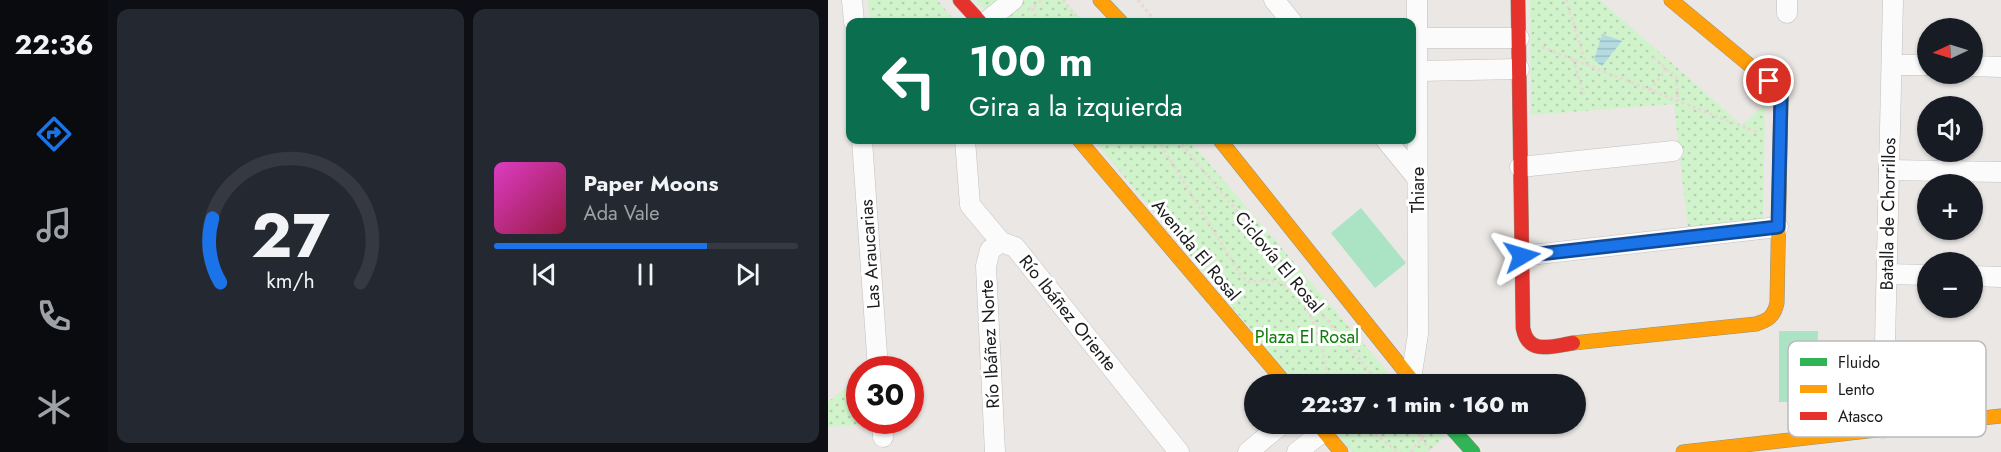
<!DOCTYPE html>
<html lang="es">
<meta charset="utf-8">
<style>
body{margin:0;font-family:Jost,sans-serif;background:#242831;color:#f1f3f6;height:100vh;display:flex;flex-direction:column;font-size:22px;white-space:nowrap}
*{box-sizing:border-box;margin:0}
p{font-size:20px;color:#9ea1a6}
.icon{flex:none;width:33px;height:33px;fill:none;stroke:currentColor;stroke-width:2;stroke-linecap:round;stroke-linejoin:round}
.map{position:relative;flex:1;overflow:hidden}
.details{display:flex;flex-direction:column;gap:9px;padding:9px;background:#0d0f14;width:720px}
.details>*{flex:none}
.banner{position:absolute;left:18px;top:18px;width:570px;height:126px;border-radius:12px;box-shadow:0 2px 4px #0004;background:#0b6e4f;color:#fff;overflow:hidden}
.needle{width:39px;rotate:266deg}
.controls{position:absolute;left:1089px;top:18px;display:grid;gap:12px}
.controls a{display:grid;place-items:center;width:66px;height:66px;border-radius:50%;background:#171b24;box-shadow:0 2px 4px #0004;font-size:30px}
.speed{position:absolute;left:18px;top:356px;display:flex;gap:12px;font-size:30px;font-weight:700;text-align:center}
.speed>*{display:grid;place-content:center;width:78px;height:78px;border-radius:50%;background:#171b24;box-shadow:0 2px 4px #0004;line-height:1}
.speed .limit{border:9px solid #d22;background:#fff;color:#111}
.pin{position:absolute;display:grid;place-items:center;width:51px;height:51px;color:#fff;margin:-26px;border:3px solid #fff;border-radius:50%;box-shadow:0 2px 6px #0007}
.me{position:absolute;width:66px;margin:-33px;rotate:83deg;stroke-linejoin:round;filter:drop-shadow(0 0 4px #0008)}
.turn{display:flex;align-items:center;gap:21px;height:126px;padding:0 24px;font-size:27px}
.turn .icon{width:78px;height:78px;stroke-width:2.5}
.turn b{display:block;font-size:42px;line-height:51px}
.details .card{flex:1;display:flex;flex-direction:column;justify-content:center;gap:9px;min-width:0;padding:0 21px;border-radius:12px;background:#242831}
.details .dial{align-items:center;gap:0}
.dial svg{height:156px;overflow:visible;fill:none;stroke:#363941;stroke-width:7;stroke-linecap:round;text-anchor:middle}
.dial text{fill:#f1f3f6;stroke:none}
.song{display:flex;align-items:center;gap:18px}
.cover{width:72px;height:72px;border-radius:9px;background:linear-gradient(135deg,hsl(310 70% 55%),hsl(340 70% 35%))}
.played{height:6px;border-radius:3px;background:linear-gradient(90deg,#1a73e8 70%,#363941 70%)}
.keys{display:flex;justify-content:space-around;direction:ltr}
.details .tiles{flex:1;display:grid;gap:9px;grid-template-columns:repeat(2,1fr)}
.trip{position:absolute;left:416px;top:374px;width:342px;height:60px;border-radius:30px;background:#171b24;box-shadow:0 2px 4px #0004;font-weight:800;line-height:60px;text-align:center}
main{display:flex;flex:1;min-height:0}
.dock{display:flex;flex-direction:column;width:108px;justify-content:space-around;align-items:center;background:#090b0e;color:#9ea1a6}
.dock .icon{width:42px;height:42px}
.dock .current{color:#1a73e8}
.dock b{font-size:27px;color:#f1f3f6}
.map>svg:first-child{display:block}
</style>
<main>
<nav class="dock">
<b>22:36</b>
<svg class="icon current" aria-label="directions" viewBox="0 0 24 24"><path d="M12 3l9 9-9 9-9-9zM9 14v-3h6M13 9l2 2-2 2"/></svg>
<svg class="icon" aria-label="music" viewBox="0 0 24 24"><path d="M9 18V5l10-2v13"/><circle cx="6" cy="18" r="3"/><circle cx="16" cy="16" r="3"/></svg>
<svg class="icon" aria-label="phone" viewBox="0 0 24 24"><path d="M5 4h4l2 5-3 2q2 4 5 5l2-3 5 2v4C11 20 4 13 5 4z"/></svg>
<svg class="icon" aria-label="climate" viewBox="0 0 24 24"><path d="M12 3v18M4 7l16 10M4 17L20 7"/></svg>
</nav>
<section class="details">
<div class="tiles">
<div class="card dial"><svg viewBox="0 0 100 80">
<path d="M14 69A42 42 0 1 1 86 69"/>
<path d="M14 69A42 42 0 0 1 10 36" stroke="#1a73e8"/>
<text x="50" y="56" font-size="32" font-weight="700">27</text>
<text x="50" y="72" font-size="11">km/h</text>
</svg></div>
<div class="card">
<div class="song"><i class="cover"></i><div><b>Paper Moons</b><p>Ada Vale</p></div></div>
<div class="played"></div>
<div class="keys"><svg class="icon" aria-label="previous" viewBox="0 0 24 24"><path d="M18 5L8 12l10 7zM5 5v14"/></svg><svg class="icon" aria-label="pause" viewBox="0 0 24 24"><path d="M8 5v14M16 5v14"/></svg><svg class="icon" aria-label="next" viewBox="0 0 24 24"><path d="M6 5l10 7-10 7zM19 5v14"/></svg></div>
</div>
</div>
</section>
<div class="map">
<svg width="1173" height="452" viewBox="0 0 1173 452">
<defs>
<pattern id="park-dots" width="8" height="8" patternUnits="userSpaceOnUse" patternTransform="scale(1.5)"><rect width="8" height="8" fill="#d1f3cc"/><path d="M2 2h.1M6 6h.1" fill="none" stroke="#b3d0af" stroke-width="1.8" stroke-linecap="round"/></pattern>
<pattern id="water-rules" width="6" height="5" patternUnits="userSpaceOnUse" patternTransform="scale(1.5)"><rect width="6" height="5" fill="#b4dce0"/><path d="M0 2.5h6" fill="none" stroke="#9abcc0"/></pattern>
</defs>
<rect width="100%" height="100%" fill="#eae7e4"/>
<g fill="url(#park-dots)">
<polygon points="40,0 109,0 128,22 42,22"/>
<polygon points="147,0 235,0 257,22 169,22"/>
<polygon points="702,0 772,0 914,125 937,104 935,222 860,231 846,104 703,115"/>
<polygon points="266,140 361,140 570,384 468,384"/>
<polygon points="31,377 32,420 39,420 40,424 0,427 0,402"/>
<polygon points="500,423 603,423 616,438 600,452 524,452"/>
</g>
<g fill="#abe4c5">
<polygon points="533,208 578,263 547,288 503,233"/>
<polygon points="951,331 990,331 989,402 951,402"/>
</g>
<polygon fill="url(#water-rules)" points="774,34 794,41 774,66 766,60"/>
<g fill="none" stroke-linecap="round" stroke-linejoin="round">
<g stroke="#c2c1c0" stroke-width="21">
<g id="street">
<polyline points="24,0 26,22"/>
<polyline points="446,0 464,22"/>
<polyline points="959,0 959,13"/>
<polyline points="158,22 185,0"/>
<polyline points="590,38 691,38"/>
<polyline points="1064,65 1100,65"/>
<polyline points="1144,66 1173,67"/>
<polyline points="591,71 691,69"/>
<polyline points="34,140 50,369"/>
<polyline points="137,140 142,205 173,242 187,247 351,452"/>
<polyline points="558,140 590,179"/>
<polyline points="692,167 845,151"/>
<polyline points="1061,170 1173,172"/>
<polyline points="694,256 950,227"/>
<polyline points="1059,274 1100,275"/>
<polyline points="1144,276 1173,277"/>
<polyline points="583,379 590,334 589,0"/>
<polyline points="54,420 55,437"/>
<polyline points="1055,428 1065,0"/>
<polyline points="167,452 158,266 162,250 173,242"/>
<polyline points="420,452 455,423"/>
<polyline points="469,452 496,431"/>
</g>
</g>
<g stroke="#94927c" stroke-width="15">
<polyline id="fast" points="619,423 645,452"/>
</g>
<g stroke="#94927c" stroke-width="15">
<g id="slow">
<polyline points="272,0 293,22"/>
<polyline points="251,140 458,384"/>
<polyline points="392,140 587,384"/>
<path d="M745 343 928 324C941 320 946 316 949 303L953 97 949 88 843 0"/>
<polyline points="489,423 513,452"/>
<polyline points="855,452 1173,416"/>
</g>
</g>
<g stroke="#94927c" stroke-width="15">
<g id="jam">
<polyline points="132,0 152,22"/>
<path d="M690 0 695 328C700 356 724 346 745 343"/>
</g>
</g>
<g stroke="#ead7d6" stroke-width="3" stroke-dasharray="3 3" stroke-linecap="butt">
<polyline points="235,0 253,22"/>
<polyline points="310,0 328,22"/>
<polyline points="738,0 758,64"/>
<polyline points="205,8 211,22"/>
<polyline points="201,10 214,0"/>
<polyline points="714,47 931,133"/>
<polyline points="825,57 848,77 850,101"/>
<polyline points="745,59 756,95"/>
<polyline points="822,90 838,69"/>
<path d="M330 140 414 277 421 282C428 282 437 279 444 281 472 285 486 320 493 344 497 357 497 372 504 384"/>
<polyline points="350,140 552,384"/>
<polyline points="533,423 570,452"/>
<polyline points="583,423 603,452"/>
<polyline points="583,452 598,432"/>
</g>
<use href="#street" stroke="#fcfbfb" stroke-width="20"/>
<use href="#fast" stroke="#30b455" stroke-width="14"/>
<use href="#slow" stroke="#ff9f0a" stroke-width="14"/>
<use href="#jam" stroke="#e5322d" stroke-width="14"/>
</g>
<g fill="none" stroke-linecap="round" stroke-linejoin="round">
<g stroke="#114b97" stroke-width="15">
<polyline id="route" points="694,256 950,227 953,97 949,88 941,81"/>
</g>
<use href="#route" stroke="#1a73e8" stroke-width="10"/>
</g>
<g text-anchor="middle" stroke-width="6" stroke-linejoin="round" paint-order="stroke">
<g font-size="18" fill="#1b1b1b" stroke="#fff">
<text transform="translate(590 190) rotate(-90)" y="6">Thiare</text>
<text transform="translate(1060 214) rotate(-89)" y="6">Batalla de Chorrillos</text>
<text transform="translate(368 250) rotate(50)" y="6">Avenida El Rosal</text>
<text transform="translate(42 254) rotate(-94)" y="6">Las Araucarias</text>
<text transform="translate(451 262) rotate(50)" y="6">Ciclovía El Rosal</text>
<text transform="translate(240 313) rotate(51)" y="6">Río Ibáñez Oriente</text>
<text transform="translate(162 344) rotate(-93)" y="6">Río Ibáñez Norte</text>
</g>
<g font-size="18" fill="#0b7d05" stroke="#fff">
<text x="479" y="343">Plaza El Rosal</text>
</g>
</g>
<rect x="960" y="341" width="198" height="96" rx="9" fill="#fff" stroke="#bbb" stroke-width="1.5"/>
<rect x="972" y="358" width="27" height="8" fill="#30b455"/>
<rect x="972" y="385" width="27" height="8" fill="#ff9f0a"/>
<rect x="972" y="412" width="27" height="8" fill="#e5322d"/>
<g font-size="16" fill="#1b1b1b">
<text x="1010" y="368">Fluido</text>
<text x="1010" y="395">Lento</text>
<text x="1010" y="422">Atasco</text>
</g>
</svg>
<div class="controls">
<a><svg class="needle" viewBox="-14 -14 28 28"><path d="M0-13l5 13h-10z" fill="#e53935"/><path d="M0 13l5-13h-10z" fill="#9ea1a6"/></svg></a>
<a><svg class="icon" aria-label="sound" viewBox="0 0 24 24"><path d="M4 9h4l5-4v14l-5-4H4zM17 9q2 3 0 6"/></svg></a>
<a>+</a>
<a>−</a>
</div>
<div class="speed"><div class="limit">30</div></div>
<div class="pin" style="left:941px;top:81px;background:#d93025"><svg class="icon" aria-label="arrive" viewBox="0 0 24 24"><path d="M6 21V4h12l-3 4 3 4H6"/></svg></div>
<svg class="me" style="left:694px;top:256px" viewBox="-20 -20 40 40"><path d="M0-17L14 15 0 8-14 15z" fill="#1a73e8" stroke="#fff" stroke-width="4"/></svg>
<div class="trip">22:37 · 1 min · 160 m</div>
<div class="banner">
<div class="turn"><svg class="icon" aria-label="left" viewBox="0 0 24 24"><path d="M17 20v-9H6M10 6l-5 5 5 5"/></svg><div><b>100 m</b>Gira a la izquierda</div></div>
</div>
</div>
</main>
